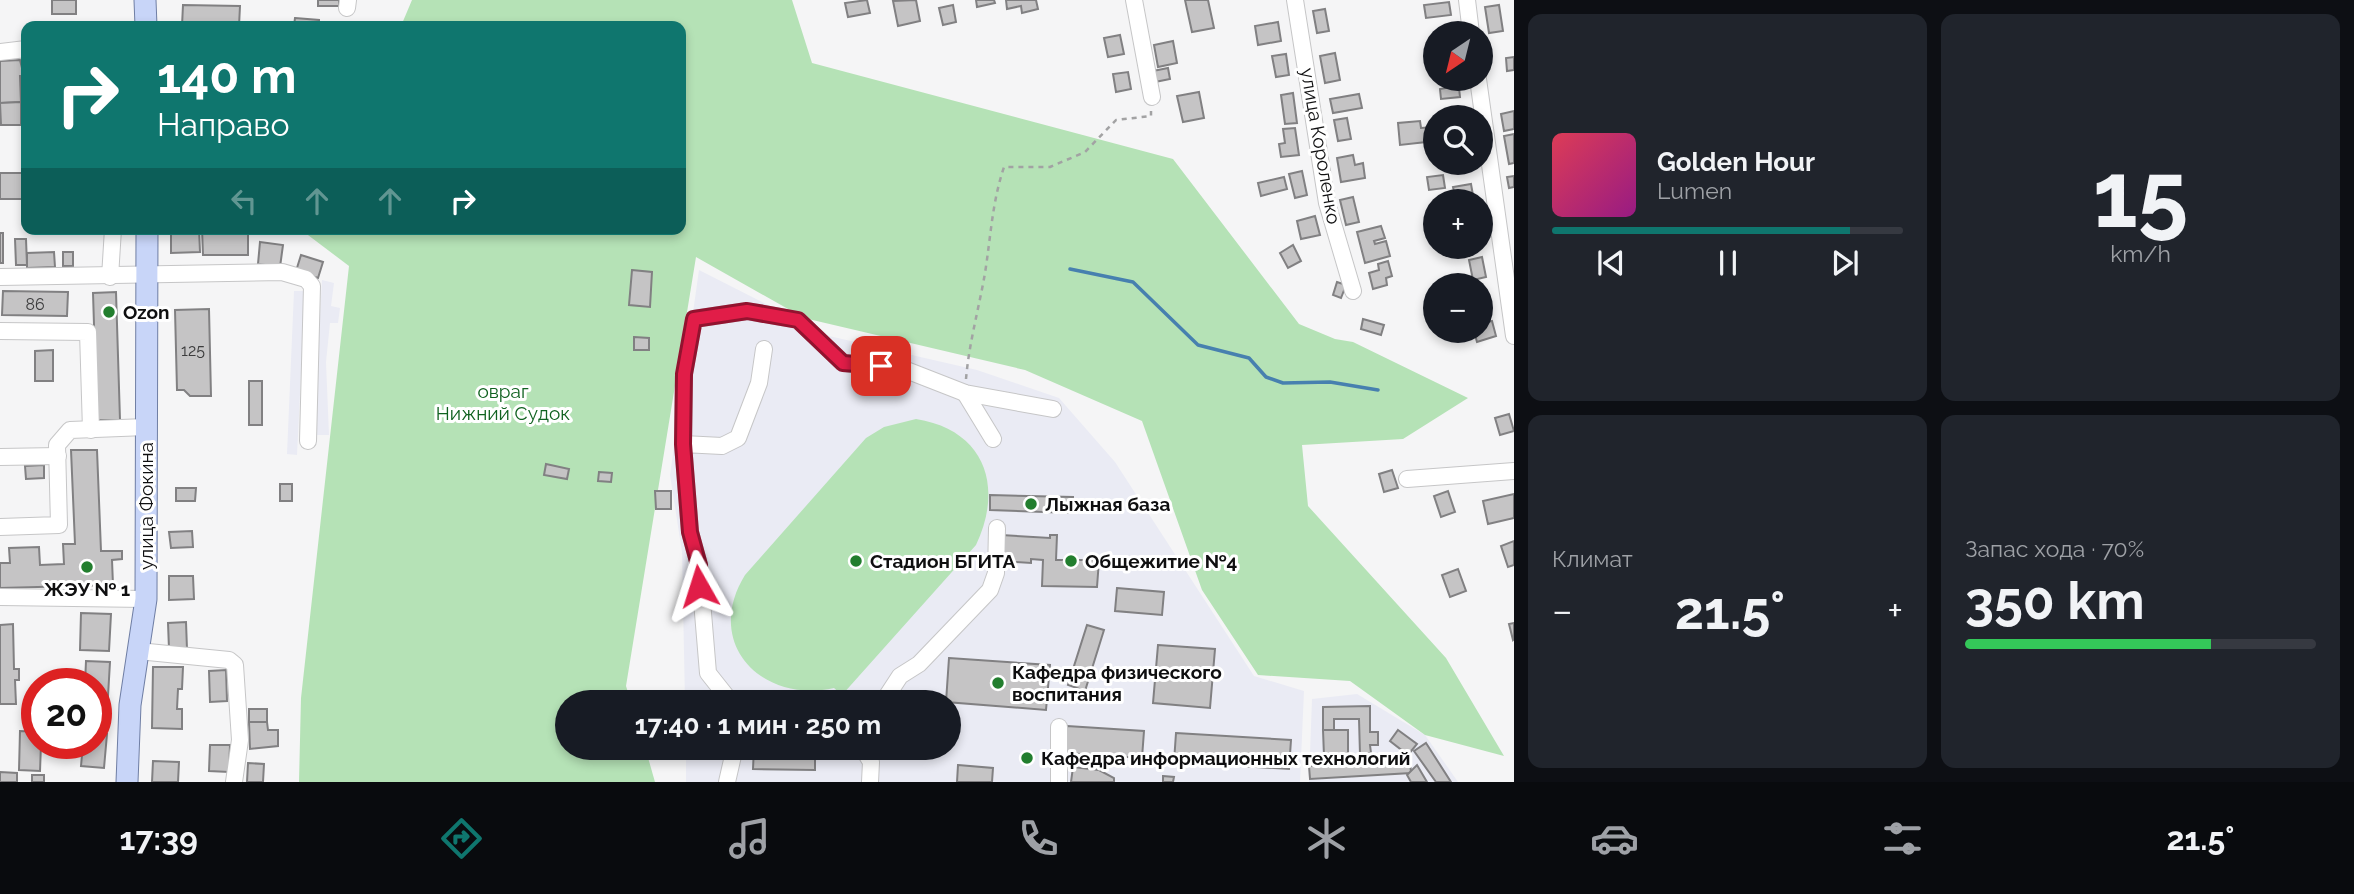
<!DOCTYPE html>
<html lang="ru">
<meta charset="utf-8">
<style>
body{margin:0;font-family:Raleway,sans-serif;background:#20242c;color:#f1f3f6;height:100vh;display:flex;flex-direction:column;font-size:26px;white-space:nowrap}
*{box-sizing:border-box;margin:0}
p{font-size:23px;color:#9ea1a6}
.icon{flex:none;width:38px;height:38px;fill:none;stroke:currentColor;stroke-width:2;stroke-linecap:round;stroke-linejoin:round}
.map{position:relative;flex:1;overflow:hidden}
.sheet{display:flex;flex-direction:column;gap:14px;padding:14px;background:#0d0f14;width:840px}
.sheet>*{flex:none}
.top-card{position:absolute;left:21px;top:21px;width:665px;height:214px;border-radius:14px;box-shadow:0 4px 10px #0003;background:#0f766e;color:#fff;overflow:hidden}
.needle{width:46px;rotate:215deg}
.tools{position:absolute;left:1423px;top:21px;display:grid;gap:14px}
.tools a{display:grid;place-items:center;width:70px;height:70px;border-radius:50%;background:#171b24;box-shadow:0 4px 10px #0003;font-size:35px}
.speed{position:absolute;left:21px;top:668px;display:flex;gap:14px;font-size:35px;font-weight:700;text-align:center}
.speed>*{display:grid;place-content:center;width:91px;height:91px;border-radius:50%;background:#171b24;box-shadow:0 4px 10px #0003;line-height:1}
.speed .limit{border:10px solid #d22;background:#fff;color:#111}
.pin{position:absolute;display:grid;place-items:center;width:60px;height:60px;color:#fff;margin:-30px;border-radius:14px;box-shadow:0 4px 10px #0006}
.me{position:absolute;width:77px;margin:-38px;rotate:354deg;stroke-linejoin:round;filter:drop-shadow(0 0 5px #0008)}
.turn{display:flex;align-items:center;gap:24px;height:147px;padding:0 21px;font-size:32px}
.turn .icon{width:91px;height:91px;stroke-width:2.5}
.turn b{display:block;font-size:49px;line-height:60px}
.lanes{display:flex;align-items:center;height:66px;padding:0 21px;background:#0003;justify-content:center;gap:35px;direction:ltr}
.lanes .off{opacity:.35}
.big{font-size:52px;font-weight:700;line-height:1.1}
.sheet .widget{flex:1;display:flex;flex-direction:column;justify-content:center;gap:10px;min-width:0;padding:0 24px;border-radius:14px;background:#20242c}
.sheet .dial{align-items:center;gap:0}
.dial b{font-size:91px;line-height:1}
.song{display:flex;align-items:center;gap:21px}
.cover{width:84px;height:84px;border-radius:10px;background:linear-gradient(135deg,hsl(350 70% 55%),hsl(310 70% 35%))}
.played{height:7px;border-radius:4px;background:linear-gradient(90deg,#0f766e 85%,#363941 85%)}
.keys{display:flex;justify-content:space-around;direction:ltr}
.heat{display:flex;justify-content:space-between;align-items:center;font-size:38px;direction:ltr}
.charge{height:10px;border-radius:5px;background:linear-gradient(90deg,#34c759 70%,#363941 0)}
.sheet .tiles{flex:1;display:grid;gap:14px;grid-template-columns:repeat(2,1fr)}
.trip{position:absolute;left:555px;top:690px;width:406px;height:70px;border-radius:35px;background:#171b24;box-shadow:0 4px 10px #0003;font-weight:700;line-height:70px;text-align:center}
.dock{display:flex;height:112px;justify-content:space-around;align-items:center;background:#090b0e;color:#9ea1a6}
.dock .icon{width:49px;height:49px}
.dock .selected{color:#0f766e}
.dock b{font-size:32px;color:#f1f3f6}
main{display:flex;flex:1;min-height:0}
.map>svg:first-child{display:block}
</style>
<main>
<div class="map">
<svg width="1514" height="782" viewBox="0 0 1514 782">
<rect width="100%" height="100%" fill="#f5f5f6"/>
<g fill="#eaebf4">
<polygon points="699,270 829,336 977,370 1059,398 1115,462 1254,676 1304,691 1300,782 686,782 686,747 948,747 948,702 685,702 682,552 670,475"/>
<polygon points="322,280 334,283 331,306 340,308 338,323 330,323 326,362 329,435 317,435 315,401"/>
<polygon points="294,291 305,291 297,455 287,454"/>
<polygon points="1357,694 1425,735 1458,782 1309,782 1312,699"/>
</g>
<g fill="#b5e2b6">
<polygon points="412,0 792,0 812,63 1173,159 1299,324 1335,339 1353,342 1468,398 1403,439 1302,445 1308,506 1446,658 1504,756 1425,735 1350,681 1258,675 1202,590 1142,421 1025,370 804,318 696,257 626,686 631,702 567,702 567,747 645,747 655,782 299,782 301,698 349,266 300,229 681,229 681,26 401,26"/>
<path d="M916 419C985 430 1004 486 976 545L842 695 834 688C761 704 703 643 745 575L866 438 884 427Z"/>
</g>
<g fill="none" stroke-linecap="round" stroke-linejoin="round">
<polyline stroke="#4780af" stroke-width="3.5" points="1070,269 1133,282 1198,345 1249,358 1266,377 1283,383 1330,382 1378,390"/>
</g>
<g fill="#c5c4c5" stroke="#818082" stroke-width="2">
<rect x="52" y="0" width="24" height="14"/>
<rect x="318" y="0" width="21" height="6"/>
<polygon points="867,0 870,13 848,17 845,3"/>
<polygon points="916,0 920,21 898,26 893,1"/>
<polygon points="976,0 994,0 995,3 977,7"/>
<polygon points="1006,0 1036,0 1038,9 1022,13 1021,6 1007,9"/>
<polygon points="1185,0 1208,0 1214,28 1192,32"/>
<polygon points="1449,2 1451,15 1426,18 1424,5"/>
<polygon points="183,5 240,6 239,26 182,26"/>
<polygon points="953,5 956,22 943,25 939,8"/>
<polygon points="1499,5 1503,31 1489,33 1485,7"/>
<polygon points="1325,9 1329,31 1317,33 1313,11"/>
<polygon points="295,18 319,20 319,26 294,26"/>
<polygon points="1278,22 1281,41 1258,45 1255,26"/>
<polygon points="1120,35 1124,54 1108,57 1104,38"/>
<polygon points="1173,41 1177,63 1158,67 1154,45"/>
<polygon points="1435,48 1435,62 1427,63 1425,49"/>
<polygon points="1335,53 1340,80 1325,83 1320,56"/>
<polygon points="1286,54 1289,75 1276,77 1272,56"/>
<polygon points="1514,57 1514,70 1507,71 1506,58"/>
<polygon points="20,60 24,76 20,76 21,102 0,103 0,61"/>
<polygon points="1168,68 1170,79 1155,82 1153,71"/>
<polygon points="1128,72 1131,89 1116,92 1113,74"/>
<polygon points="1444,79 1458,79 1460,97 1441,99 1440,89 1446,88"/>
<polygon points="1199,92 1204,118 1183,122 1177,96"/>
<polygon points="1293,93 1297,123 1285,124 1281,95"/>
<polygon points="1359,94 1362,108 1333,113 1330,99"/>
<polygon points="21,102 21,125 1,125 0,103"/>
<polygon points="1514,111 1514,129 1504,131 1501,114"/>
<polygon points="1347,118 1351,139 1338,141 1334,120"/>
<polygon points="1420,121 1421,128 1435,127 1435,141 1400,145 1398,123"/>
<polygon points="1295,128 1299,155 1281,157 1279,144 1285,143 1283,129"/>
<polygon points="1514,134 1514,163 1509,164 1504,136"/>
<polygon points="1353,155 1355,165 1363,163 1365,178 1341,182 1337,158"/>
<polygon points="1446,163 1465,163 1466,168 1447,171"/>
<polygon points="1302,171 1307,195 1295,198 1289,174"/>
<rect x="0" y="173" width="26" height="26"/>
<polygon points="1443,175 1445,188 1429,190 1427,177"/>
<polygon points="1514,176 1514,187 1509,188 1507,177"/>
<polygon points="1284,177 1287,189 1261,196 1258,183"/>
<polygon points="1471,184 1474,201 1440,201 1455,196 1453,187"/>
<polygon points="1353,197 1359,222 1346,225 1340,200"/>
<polygon points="1315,216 1320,235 1301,239 1297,221"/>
<polygon points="1381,226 1385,238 1374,241 1375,244 1386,241 1390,256 1365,263 1357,232"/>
<polygon points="171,229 199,229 200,252 171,253"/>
<polygon points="202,229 248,229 248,255 203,255"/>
<rect x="0" y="233" width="3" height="30"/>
<polygon points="15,239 26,239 27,265 16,265"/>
<polygon points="260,242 283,245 280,267 258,264"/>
<polygon points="1293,245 1301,261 1288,268 1280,253"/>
<polygon points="54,252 55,267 27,268 27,253"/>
<rect x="63" y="252" width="10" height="14"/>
<polygon points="301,255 323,262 318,278 296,271"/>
<polygon points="1482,257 1486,277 1473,280 1469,260"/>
<polygon points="1388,261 1392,276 1386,278 1387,285 1373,289 1369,273 1379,270 1378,264"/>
<polygon points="632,270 652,272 650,307 629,305"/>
<polygon points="1337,282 1346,285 1341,298 1333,295"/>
<polygon points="3,291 68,292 67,316 2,315"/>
<polygon points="116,292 120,420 97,420 93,293"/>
<polygon points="209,309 211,396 190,396 184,390 177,390 175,310"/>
<polygon points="1363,319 1384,325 1381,335 1361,329"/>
<polygon points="1492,321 1496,336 1477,342 1474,331 1480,331 1480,324"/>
<polygon points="634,337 649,338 649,350 634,350"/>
<polygon points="53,350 53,381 35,381 35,351"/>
<rect x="249" y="381" width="13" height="44"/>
<polygon points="1509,414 1514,431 1500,435 1495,418"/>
<polygon points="71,450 97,450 101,551 122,551 122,559 112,560 113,585 0,588 0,563 10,563 9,548 39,547 40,565 64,564 63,544 75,544"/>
<polygon points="546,464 569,469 567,479 544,475"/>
<polygon points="44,465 44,478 26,479 25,466"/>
<polygon points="1392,470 1398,488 1384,492 1379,474"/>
<polygon points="599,472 612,473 611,482 598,481"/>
<rect x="280" y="484" width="12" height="17"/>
<polygon points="176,488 196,488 195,501 176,501"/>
<polygon points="655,491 671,491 671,509 656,509"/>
<polygon points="1448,491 1455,512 1441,517 1434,496"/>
<polygon points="1514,494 1514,518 1488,524 1483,501"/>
<polygon points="990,495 1073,497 1072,513 990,510"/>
<polygon points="192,531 193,547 171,548 169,532"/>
<polygon points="1001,535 1050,538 1050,535 1057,535 1056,560 1099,560 1097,587 1042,586 1043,560 1031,559 1031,563 1000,561"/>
<polygon points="1514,541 1514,565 1508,567 1501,546"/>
<polygon points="1458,569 1466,591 1450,597 1442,575"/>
<polygon points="169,576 193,576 194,599 169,600"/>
<polygon points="1117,588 1164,592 1162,615 1115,611"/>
<polygon points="81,613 111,614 109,651 80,650"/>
<polygon points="186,622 187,649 169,649 168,623"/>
<polygon points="1514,623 1514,639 1513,640 1509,624"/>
<polygon points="13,624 14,669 19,669 19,680 15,680 16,704 0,704 0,625"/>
<polygon points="1087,625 1104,630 1085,691 1068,685"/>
<polygon points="1158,645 1215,649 1210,708 1153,703"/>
<polygon points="949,658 1050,665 1046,710 946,702"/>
<polygon points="86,661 110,662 107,713 96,712 96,684 85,684"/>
<polygon points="153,667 183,667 182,689 178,689 177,709 182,709 182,729 152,728"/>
<polygon points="226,670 227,701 210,702 209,671"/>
<polygon points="1370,706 1370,732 1378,732 1378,745 1370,745 1371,753 1360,754 1359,719 1334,719 1334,730 1323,730 1323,707"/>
<rect x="249" y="709" width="18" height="13"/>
<polygon points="249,722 267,722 268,730 278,730 278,746 250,749"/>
<polygon points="1067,726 1144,731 1142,758 1065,753"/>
<polygon points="1323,730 1348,730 1348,756 1324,756"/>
<polygon points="1398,730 1417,744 1408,755 1390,741"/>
<polygon points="20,731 37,732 37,744 41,744 40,771 19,770"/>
<polygon points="96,733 107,734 104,768 81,766 83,744 96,744"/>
<polygon points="1176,733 1291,740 1289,769 1174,762"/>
<polygon points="1426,743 1451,782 1436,782 1414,751"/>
<polygon points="210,745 230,745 229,772 209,771"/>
<polygon points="754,747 815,749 815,770 753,769"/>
<polygon points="1410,760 1411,773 1310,779 1309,766"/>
<polygon points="153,761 179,762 178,782 152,782"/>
<polygon points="248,763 264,764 263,782 247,782"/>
<polygon points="958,765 993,768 992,782 957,782"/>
<polygon points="1417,765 1427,782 1411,782 1407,775"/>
<polygon points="1073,767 1099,770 1114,778 1114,782 1071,782"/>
<polygon points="0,772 17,773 17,782 0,782"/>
<rect x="32" y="775" width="12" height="7"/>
<polygon points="1163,776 1174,777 1173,782 1163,782"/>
</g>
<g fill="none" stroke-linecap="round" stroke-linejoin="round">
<g stroke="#c6c6c7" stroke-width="18">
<g id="minor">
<polyline points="1134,0 1152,97"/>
<polyline points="1295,0 1327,203 1353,291"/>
<polyline points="1467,0 1471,33"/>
<polyline points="347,8 348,0"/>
<polyline points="0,52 26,49"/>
<polyline points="1478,79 1514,336"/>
<polyline points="0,277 282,272 306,279 312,286 308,441"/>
<polyline points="110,277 113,229"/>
<polyline points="0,331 88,332 91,430"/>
<polyline points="965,393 993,439"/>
<polyline points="683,444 684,374 694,319 747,311 798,320 843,363 901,368 965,393 1053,409"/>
<polyline points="0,457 58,456"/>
<polyline points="1407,479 1514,471"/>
<polyline points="0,527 59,525 57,445 70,430 146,427"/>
<polyline points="0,597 146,599"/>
<polyline points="138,651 229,660 235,665 240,740 234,782"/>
<polyline points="731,702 708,673 699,565 690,532 683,444 722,446 738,438 759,383 764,349"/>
<polyline points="883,702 900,676 919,664 990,590 996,573 997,528"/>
<polyline points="1059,727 1059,782"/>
<polyline points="862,747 871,762 870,782"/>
<polyline points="727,782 735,747"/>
</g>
</g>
<g stroke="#6f7ea4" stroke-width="23">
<g id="major">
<polyline points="145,0 146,26"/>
<polyline points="127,782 130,705 146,599 147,229"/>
</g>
</g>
<path stroke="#a2a2a3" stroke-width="2.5" stroke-dasharray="5 5" stroke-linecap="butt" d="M966 379C969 343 979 308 985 273 991 235 992 203 1004 167H1050L1085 152 1116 120 1151 116V111"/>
<use href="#minor" stroke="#fff" stroke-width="16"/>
<use href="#major" stroke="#c8d5f8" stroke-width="21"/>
</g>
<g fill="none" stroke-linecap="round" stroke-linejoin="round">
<g stroke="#92132f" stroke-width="18">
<polyline id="route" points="699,586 699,565 690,532 683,444 684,374 694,319 747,311 798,320 843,363 881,366"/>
</g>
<use href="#route" stroke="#e11d48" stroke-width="12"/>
</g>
<g fill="#227e2e" stroke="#fff" stroke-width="2.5">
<circle cx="109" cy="312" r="7"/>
<circle cx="1031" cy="504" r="7"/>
<circle cx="856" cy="561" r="7"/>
<circle cx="1071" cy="561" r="7"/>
<circle cx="87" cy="567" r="7"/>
<circle cx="998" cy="683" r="7"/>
<circle cx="1027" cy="758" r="7"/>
</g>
<g text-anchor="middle" stroke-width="6" stroke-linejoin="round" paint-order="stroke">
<g font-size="16" fill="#3c3c3d">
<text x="35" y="310">86</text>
<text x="193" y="356">125</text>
</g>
<g font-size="19" fill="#0f0f10" stroke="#fff">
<text transform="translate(1321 146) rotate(80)" y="7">улица Короленко</text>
<text transform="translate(146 506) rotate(-90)" y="7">улица Фокина</text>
</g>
<g font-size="19" font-weight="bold" fill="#0f0f10" stroke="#fff" text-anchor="start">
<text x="123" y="319">Ozon</text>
<text x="1045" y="511">Лыжная база</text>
<text x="870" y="568">Стадион БГИТА</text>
<text x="1085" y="568">Общежитие №4</text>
<text x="87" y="596" text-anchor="middle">ЖЭУ № 1</text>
<text x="1012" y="679">Кафедра физического<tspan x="1012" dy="22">воспитания</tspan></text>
<text x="1041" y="765">Кафедра информационных технологий</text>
</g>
<g font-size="19" fill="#106220" stroke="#fff">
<text x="503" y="398">овраг<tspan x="503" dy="22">Нижний Судок</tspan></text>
</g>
</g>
</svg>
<div class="tools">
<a><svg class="needle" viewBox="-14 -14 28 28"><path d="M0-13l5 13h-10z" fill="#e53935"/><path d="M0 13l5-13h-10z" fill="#9ea1a6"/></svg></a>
<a><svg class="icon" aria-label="search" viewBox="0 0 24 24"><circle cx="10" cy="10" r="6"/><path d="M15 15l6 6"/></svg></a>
<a>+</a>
<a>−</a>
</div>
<div class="speed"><div class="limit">20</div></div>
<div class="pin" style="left:881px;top:366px;background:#d93025"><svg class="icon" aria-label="arrive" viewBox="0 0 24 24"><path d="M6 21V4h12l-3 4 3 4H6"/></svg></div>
<svg class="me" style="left:699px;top:586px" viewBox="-20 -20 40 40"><path d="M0-17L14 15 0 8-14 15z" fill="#e11d48" stroke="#fff" stroke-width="4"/></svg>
<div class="trip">17:40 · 1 мин · 250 m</div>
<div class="top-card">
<div class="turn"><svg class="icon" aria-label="right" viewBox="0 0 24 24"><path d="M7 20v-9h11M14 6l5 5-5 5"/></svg><div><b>140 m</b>Направо</div></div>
<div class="lanes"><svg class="icon off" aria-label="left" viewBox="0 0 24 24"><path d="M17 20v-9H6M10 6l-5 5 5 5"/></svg><svg class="icon off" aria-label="ahead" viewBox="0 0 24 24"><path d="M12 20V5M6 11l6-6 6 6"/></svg><svg class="icon off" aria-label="ahead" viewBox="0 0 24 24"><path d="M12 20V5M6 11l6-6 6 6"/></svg><svg class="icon" aria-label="right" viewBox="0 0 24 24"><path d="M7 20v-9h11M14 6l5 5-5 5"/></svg></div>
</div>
</div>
<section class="sheet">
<div class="tiles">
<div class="widget">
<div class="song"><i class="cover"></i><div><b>Golden Hour</b><p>Lumen</p></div></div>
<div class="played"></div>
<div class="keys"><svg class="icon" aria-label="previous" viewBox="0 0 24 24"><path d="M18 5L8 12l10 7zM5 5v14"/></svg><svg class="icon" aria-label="pause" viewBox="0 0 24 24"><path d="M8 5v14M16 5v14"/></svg><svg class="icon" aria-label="next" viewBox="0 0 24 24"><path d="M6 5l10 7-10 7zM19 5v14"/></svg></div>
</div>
<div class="widget dial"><b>15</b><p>km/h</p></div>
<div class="widget"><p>Климат</p>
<div class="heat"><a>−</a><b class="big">21.5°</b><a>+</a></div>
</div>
<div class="widget"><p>Запас хода · 70%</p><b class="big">350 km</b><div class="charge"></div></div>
</div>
</section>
</main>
<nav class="dock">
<b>17:39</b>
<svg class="icon selected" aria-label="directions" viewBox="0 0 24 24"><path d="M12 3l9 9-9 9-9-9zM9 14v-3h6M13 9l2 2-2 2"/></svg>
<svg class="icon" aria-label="music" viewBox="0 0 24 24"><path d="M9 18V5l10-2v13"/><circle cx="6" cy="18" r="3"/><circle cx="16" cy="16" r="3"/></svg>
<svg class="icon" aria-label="phone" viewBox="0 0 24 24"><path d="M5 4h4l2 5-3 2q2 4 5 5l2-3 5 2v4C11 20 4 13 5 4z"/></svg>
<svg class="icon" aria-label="climate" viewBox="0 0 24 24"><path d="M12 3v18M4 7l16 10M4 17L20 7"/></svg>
<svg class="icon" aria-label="car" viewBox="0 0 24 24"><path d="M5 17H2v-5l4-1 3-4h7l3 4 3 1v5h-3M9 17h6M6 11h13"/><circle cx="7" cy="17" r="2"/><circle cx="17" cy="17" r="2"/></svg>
<svg class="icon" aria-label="filters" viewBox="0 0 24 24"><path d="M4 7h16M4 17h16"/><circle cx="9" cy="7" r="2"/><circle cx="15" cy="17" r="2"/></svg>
<b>21.5°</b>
</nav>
